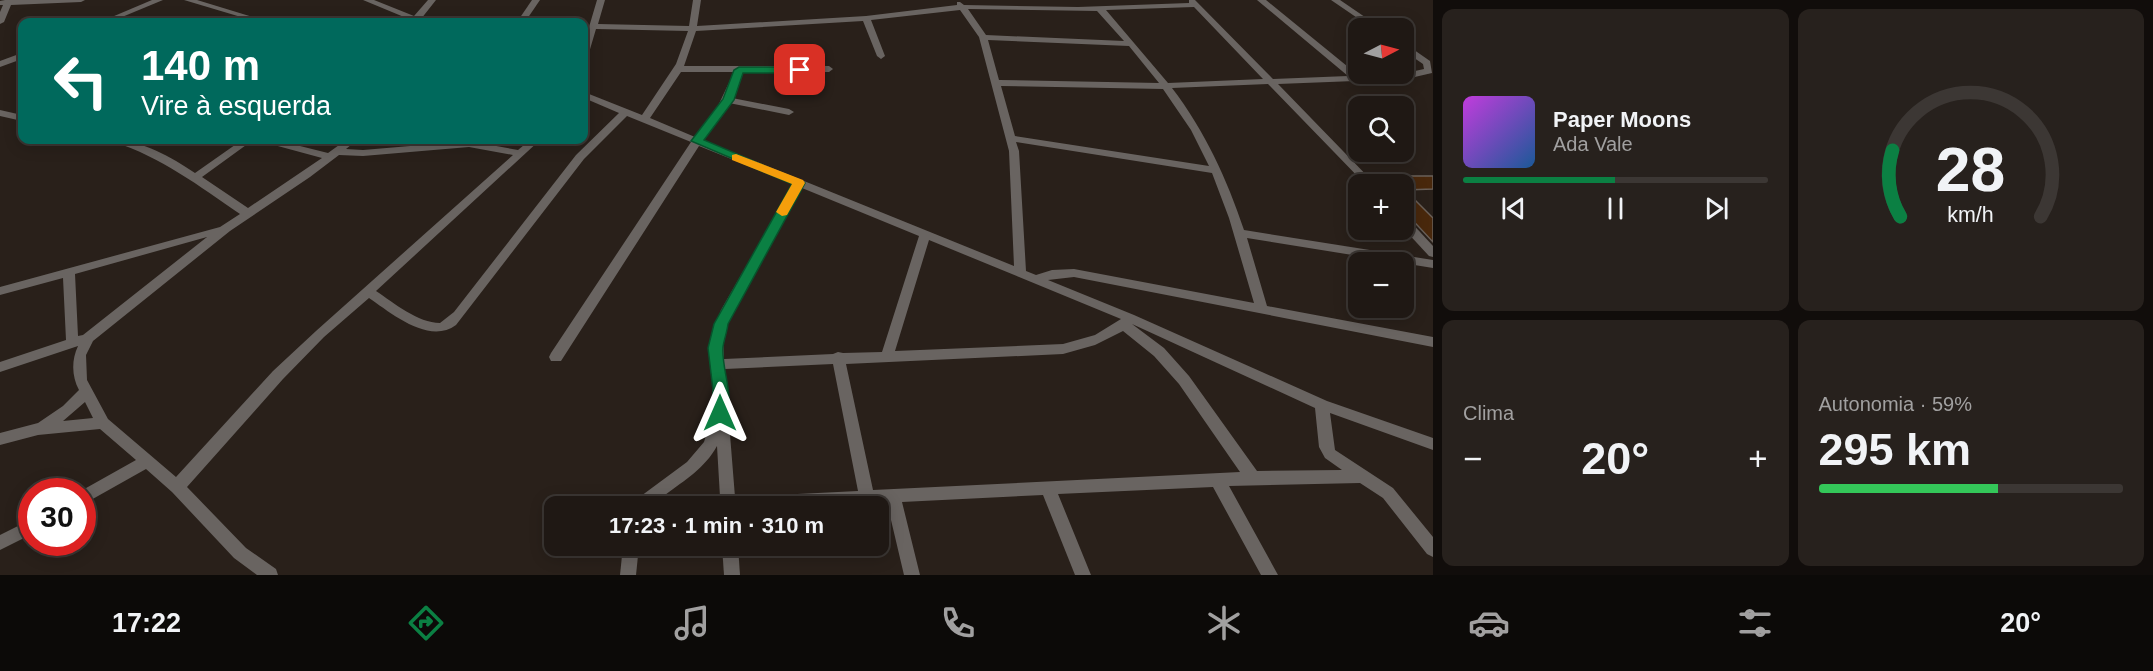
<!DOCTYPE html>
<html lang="pt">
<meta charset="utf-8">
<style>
body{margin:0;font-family:Arial,sans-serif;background:#27211d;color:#f1f3f6;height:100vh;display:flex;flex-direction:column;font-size:22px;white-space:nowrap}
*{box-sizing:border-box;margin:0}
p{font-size:20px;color:#a1a0a0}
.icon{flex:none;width:33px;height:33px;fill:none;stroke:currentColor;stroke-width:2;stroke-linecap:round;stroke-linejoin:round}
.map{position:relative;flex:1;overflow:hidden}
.details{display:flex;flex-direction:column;gap:9px;padding:9px;background:#110d0b;width:720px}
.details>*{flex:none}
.banner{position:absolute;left:18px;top:18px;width:570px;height:126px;border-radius:12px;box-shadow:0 3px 15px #0003,0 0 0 2px #3c3734;background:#00695c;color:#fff;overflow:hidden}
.needle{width:39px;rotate:84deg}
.fabs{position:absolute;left:1348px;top:18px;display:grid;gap:12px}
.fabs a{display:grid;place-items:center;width:66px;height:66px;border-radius:12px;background:#1f1814;box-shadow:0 3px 15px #0003,0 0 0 2px #3c3734;font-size:30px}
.speed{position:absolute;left:18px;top:478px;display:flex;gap:12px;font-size:30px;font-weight:700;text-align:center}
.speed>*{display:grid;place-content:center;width:78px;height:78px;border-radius:50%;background:#1f1814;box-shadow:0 3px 15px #0003,0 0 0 2px #3c3734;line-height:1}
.speed .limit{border:9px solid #d22;background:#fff;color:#111}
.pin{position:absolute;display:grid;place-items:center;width:51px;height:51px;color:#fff;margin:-26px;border-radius:12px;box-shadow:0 3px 9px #0006}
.me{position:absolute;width:66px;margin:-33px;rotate:0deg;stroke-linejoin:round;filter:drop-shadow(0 0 4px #0008)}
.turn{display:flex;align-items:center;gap:21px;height:126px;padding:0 24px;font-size:27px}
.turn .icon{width:78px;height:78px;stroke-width:2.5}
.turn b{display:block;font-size:42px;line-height:51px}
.big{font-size:45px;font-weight:600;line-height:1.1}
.details .widget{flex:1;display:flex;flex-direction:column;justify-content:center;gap:9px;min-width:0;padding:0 21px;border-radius:12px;background:#27211d}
.details .dial{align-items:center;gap:0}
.dial svg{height:156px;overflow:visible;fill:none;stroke:#3c3734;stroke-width:7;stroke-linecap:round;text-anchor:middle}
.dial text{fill:#f1f3f6;stroke:none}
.song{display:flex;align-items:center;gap:18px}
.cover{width:72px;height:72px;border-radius:9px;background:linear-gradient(135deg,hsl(290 70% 55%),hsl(210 70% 35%))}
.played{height:6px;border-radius:3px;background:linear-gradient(90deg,#0b8043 50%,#3c3734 50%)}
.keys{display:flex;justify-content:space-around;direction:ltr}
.heat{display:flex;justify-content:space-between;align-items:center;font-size:33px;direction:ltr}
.charge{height:9px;border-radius:4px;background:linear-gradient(90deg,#34c759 59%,#3c3734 0)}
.details .tiles{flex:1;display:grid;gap:9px;grid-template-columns:repeat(2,1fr)}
.trip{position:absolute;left:544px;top:496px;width:345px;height:60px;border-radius:12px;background:#1f1814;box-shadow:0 3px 15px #0003,0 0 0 2px #3c3734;font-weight:600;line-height:60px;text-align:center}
.dock{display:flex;height:96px;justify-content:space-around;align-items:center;background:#0c0a08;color:#a1a0a0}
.dock .icon{width:42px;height:42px}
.dock .current{color:#0b8043}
.dock b{font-size:27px;color:#f1f3f6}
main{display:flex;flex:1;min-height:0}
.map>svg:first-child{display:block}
</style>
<main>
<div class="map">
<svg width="1433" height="575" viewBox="0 0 1433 575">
<rect width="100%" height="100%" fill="#29201a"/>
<polygon fill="#49280c" stroke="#6a6059" stroke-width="1.5" points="1372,176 1433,176 1433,189 1405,190 1433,218 1433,242 1404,211 1404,184 1380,184"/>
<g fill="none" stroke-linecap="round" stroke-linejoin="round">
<g fill="#696461" fill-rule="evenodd">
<polygon points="5,0 85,0 81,2 11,5 4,22 0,24 0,12 3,5 0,5 0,1"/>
<polygon points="152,0 163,0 110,22 100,22"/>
<polygon points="184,0 197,0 269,22 258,22"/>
<polygon points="363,0 374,0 414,16 428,0 436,0 421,19 426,22 416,22"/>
<polygon points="532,0 540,0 525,22 517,22"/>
<path d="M597 0H605L598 24 689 26 693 0H701L697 26 866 16 957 5V2H960L964 5 1078 7 1189 3V0H1195L1273 79 1348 76 1257 0H1266L1358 75 1406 73 1424 69 1423 64 1404 51V44L1407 45 1430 61 1432 73 1406 79 1278 84 1375 184H1365L1268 84 1172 88C1205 131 1227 179 1244 230L1433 260V268L1247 238 1267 306 1433 337V347L1074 277 1048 280 1134 315 1327 401 1433 438V450L1330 413 1335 450 1393 488 1433 537V557L1427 554 1383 498 1360 483 1229 486 1278 575H1261L1213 487 1058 494 1091 575H1075L1043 495 902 502 920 575H904L887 503 806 507H639L637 504 641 496 687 462 704 442 711 419 713 406 711 338 721 310 793 184 699 146 561 361H551L549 357 551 353 691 142 627 116 584 159 456 325C429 345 391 313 369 298L324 337 283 379 187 487 246 548 276 569 278 575H257L234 558 172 492 146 469 82 505V492H79L136 460 100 429 38 435 0 445V433L38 423 63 406 79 390C72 377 71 361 78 346L0 372V362L66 340 63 278 0 295V287L220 227 240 214C199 186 161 157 114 142L112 140C142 140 171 157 195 173L242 140H253L202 177 248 208 322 158 263 142 261 140H276L328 153 346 140H357L346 149 363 150 469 141 518 150 530 140H540L376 291C394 303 418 323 440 323L454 312 576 155 619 113 584 98V92L642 115 676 64 688 31 596 29 588 56 584 58V44ZM1194 7 1263 79 1168 83 1106 10ZM968 9 1097 11 1124 41 986 35ZM960 10 979 37 1009 151 1014 266 703 140 729 103 789 115 794 112 789 109 732 98 743 72H829L833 69 829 66H684L696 31 863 21 877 56 881 59 885 56 871 20ZM988 40 1129 46 1159 83 999 80ZM681 72H734L717 108 695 137 650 118ZM1001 86 1163 89 1191 130 1209 166 1015 136ZM1016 142 1212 173 1229 218 1254 303 1074 269 1052 270 1036 275 1026 271 1019 151ZM469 147 513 155 316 331 273 371 176 477 108 419 87 380 86 355 93 341 230 231 310 177 339 155 363 156ZM802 188 919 236 882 352 843 353 838 352 833 354 724 359 723 338 733 310ZM207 237 83 335 78 336 75 274ZM929 240 1121 319 1095 335 1063 344 895 351ZM1132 324 1315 408 1319 447 1325 458 1342 470 1257 471 1189 376 1164 348ZM1123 331 1154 356 1179 384 1240 472 873 490 846 364 1063 354 1095 345ZM833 364 858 491 735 497 729 422 725 417 727 392 725 369ZM85 402 93 418 63 421ZM717 446 720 497 665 495C685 480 705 468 717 446Z"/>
<polygon points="1331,0 1340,0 1381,28 1372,28"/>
<polygon points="19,54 22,54 22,59 0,67 0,61"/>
<polygon points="0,110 22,115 22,121 0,116"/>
<polygon points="1404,218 1408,219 1433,246 1433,257 1429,256 1404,229"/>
<polygon points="32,519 32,534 0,550 0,535"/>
<polygon points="623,546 639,546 636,575 620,575"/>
<polygon points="722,546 738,546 740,575 724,575"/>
</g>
</g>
<path fill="#0b8043" stroke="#07532c" stroke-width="1.5" d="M739 67H800L805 70 800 73H743L734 100 704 140 805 183 728 324C727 332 724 340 723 347 721 370 736 397 725 418L720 420 714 418 712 413 713 390 708 348 714 324 792 184 691 141 723 99 734 70Z"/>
<polygon fill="#f59e0b" points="736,154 803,180 805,183 787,215 782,216 776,212 792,184 732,160 732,155"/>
</svg>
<div class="fabs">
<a><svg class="needle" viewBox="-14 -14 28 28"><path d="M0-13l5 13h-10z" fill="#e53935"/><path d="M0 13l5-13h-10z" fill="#a1a0a0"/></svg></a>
<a><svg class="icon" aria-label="search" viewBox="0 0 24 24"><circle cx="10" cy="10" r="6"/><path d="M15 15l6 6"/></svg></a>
<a>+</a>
<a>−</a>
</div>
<div class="speed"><div class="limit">30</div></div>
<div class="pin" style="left:800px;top:70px;background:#d93025"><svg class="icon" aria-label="arrive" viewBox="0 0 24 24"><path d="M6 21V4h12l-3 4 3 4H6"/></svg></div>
<svg class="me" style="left:720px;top:413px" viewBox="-20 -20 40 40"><path d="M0-17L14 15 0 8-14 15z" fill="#0b8043" stroke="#fff" stroke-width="4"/></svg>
<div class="trip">17:23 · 1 min · 310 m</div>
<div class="banner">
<div class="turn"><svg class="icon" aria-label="left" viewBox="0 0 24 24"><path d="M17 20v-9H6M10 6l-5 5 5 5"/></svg><div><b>140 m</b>Vire à esquerda</div></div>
</div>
</div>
<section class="details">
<div class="tiles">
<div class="widget">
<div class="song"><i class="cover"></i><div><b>Paper Moons</b><p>Ada Vale</p></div></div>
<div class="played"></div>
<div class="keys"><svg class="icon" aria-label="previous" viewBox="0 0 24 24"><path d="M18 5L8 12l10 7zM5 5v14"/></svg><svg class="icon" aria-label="pause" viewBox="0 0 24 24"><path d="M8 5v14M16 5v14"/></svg><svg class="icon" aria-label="next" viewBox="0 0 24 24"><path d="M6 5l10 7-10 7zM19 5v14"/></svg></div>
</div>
<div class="widget dial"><svg viewBox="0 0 100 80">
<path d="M14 69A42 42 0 1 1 86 69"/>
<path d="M14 69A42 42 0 0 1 10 35" stroke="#0b8043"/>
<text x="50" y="56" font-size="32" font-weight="700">28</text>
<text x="50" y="72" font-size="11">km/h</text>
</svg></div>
<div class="widget"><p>Clima</p>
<div class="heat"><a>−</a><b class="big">20°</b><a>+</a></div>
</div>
<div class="widget"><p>Autonomia · 59%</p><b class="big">295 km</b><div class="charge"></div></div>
</div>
</section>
</main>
<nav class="dock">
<b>17:22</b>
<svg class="icon current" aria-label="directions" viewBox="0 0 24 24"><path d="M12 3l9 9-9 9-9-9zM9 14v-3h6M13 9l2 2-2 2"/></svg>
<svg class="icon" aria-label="music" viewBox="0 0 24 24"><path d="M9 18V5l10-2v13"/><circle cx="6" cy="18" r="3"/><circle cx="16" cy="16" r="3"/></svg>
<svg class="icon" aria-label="phone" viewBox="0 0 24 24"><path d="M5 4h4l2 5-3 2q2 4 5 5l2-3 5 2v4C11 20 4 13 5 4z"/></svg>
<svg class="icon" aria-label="climate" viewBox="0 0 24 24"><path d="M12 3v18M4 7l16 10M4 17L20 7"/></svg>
<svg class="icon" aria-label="car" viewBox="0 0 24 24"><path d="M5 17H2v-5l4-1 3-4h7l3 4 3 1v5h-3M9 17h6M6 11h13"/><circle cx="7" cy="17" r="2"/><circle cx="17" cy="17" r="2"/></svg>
<svg class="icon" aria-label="filters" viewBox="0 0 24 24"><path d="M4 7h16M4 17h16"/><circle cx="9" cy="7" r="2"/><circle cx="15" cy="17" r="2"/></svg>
<b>20°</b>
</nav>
